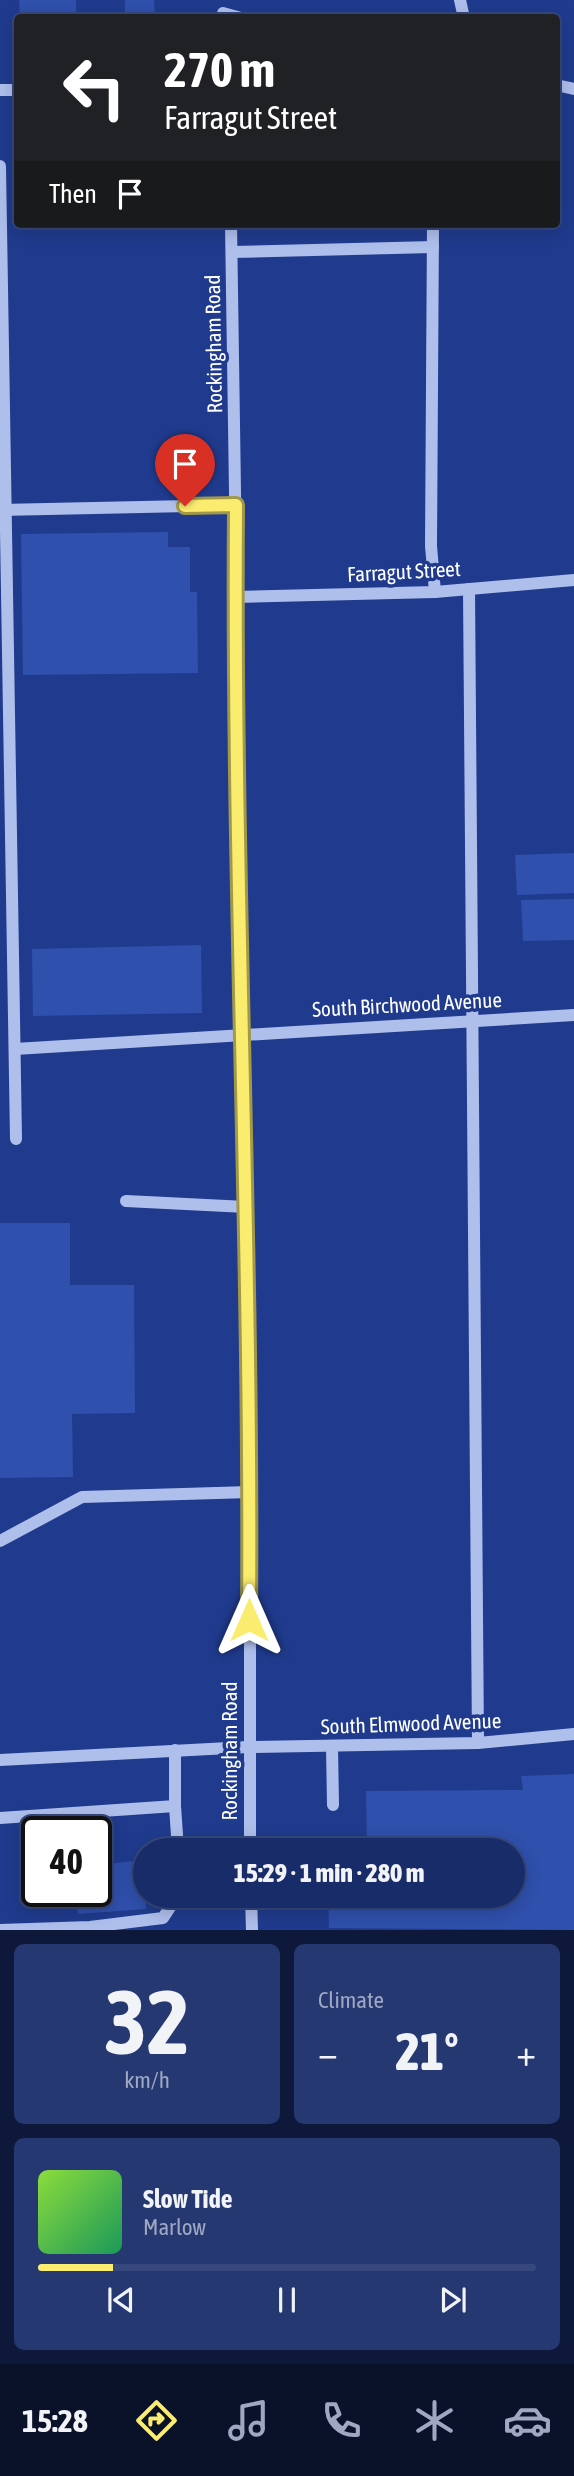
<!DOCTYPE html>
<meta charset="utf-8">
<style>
body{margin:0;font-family:"Asap Condensed",sans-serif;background:#253872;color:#f1f3f6;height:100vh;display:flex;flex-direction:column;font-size:26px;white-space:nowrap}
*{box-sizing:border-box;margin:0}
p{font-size:23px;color:#9fa7c1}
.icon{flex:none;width:38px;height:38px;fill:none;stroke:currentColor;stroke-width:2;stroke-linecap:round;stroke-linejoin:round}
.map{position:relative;height:1930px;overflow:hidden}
.drawer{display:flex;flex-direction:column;gap:14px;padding:14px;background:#0d183a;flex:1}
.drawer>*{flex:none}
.guide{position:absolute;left:14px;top:14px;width:546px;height:214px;border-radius:7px;box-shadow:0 4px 18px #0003,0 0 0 2px #36487e;background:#202124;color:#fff;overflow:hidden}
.speed{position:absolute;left:21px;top:1816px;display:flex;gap:14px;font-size:35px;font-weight:700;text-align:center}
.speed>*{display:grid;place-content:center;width:91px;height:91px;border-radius:50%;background:#182c6a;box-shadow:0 4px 18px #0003,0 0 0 2px #36487e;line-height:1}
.speed .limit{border:4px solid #111;border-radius:10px;background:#fff;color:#111}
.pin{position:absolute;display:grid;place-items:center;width:60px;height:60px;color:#fff;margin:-72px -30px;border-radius:50% 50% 50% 0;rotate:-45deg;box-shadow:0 0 7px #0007}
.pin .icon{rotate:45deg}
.me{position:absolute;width:77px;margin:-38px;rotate:0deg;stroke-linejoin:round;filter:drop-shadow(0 0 5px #0008)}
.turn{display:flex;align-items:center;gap:24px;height:147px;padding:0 35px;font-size:32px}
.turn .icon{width:91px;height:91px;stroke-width:2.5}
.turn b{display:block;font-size:49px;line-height:60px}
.then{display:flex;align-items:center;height:66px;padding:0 35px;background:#0003;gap:14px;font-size:26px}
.big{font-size:52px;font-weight:800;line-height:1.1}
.drawer .card{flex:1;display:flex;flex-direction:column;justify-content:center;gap:10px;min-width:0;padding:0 24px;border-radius:10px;background:#253872}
.drawer .dial{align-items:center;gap:0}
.dial b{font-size:91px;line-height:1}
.song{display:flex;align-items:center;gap:21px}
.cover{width:84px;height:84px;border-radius:10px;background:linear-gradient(135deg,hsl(90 70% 55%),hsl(150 70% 35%))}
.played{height:7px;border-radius:4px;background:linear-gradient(90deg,#faec6f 15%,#36487e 15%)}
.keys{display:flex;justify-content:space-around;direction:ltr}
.heat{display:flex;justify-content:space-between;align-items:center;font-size:38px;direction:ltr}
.drawer .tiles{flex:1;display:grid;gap:14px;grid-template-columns:1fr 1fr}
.card:last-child{grid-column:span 2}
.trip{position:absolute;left:133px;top:1838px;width:392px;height:70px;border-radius:35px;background:#182c6a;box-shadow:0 4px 18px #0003,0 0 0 2px #36487e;font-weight:800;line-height:70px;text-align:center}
.tabs{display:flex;height:112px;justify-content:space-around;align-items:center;background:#0a122a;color:#9fa7c1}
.tabs .icon{width:49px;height:49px}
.tabs .active{color:#faec6f}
.tabs b{font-size:32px;color:#f1f3f6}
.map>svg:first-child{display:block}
</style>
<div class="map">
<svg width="574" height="1930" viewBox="0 0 574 1930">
<rect width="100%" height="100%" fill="#203b8e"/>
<g fill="#2f50ac">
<polygon points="19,0 76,0 76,18 20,18"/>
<polygon points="125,0 154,0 155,18 125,18"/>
<polygon points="168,532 168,547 190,547 190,592 197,592 198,673 23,675 21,534"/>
<polygon points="574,853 574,893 517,895 515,855"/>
<polygon points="574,899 574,940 523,941 521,900"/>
<polygon points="201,945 202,1013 33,1016 32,949"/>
<polygon points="0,1223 70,1223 70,1285 134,1285 135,1413 72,1414 73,1477 0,1478"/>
<polygon points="574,1774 574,1930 329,1928 328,1895 513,1895 513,1850 367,1850 366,1791 523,1790 521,1776"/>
<polygon points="96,1860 107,1860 107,1864 143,1860 146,1909 78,1914 77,1907 58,1909 56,1892 96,1892"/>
</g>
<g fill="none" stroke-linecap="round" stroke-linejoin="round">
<g stroke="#afbfec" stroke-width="12">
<polyline points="460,0 464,18"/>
<polyline points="223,13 241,18"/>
<polyline points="556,85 574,89"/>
<polyline points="0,90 18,90"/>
<polyline points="0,166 16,1139"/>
<polyline points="231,224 250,1492 250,1850"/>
<polyline points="433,224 431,546 435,592"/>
<polyline points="232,252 433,247"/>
<polyline points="0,510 236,505"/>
<polyline points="469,589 478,1743"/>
<polyline points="236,597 435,592 574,580"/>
<polyline points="15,1049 574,1015"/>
<polyline points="126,1201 246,1207"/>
<polyline points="0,1541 82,1497 250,1492"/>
<polyline points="332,1747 333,1805"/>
<polyline points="0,1760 248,1747 478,1743 574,1734"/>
<polyline points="175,1806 178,1850"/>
<polyline points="0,1818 175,1806 175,1750"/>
<polyline points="251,1895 252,1930"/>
<polyline points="0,1930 90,1927 163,1918 178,1895"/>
</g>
</g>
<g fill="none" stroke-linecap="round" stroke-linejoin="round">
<g stroke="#a29948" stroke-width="18">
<path id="route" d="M185 506 236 505C233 877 252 1248 249 1620"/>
</g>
<use href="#route" stroke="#faec6f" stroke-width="12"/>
</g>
<g text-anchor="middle" stroke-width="7" stroke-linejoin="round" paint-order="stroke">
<g font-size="21" fill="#fff" stroke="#203b8e">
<text transform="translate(214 344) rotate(-91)" y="7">Rockingham Road</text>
<text transform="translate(404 572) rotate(-3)" y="7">Farragut Street</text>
<text transform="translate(407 1005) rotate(-3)" y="7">South Birchwood Avenue</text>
<text transform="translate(411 1724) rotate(-2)" y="7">South Elmwood Avenue</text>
<text transform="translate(230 1751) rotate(-90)" y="7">Rockingham Road</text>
</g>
</g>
</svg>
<div class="speed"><div class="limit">40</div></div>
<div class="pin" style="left:185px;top:506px;background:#d93025"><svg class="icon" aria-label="arrive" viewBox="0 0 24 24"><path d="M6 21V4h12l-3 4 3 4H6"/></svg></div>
<svg class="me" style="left:249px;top:1620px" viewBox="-20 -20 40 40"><path d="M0-17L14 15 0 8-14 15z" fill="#faec6f" stroke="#fff" stroke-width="4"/></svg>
<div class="trip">15:29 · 1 min · 280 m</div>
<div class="guide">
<div class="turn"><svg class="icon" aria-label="left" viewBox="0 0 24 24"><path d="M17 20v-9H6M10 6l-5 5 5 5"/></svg><div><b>270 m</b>Farragut Street</div></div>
<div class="then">Then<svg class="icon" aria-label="arrive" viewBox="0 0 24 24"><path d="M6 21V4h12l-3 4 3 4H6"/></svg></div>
</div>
</div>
<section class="drawer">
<div class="tiles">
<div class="card dial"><b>32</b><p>km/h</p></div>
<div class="card"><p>Climate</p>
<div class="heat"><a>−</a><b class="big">21°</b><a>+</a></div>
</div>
<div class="card">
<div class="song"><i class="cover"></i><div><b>Slow Tide</b><p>Marlow</p></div></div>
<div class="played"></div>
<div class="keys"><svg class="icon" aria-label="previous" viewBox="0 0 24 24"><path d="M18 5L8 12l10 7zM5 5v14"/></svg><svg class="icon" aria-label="pause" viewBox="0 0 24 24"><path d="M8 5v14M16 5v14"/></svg><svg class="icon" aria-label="next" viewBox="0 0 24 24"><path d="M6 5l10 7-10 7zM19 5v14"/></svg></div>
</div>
</div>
</section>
<nav class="tabs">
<b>15:28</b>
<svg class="icon active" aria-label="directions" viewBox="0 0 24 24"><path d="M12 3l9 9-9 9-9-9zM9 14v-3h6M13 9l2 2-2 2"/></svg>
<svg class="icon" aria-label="music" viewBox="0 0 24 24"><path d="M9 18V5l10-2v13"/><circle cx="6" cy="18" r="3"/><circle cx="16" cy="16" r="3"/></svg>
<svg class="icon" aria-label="phone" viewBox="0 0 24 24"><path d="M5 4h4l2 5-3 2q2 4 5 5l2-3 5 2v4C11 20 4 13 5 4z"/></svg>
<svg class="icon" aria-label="climate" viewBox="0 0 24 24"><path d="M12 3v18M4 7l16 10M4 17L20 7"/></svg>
<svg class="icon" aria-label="car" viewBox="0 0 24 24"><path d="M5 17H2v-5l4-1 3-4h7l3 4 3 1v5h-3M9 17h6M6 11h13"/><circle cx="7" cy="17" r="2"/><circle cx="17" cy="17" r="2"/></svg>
</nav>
